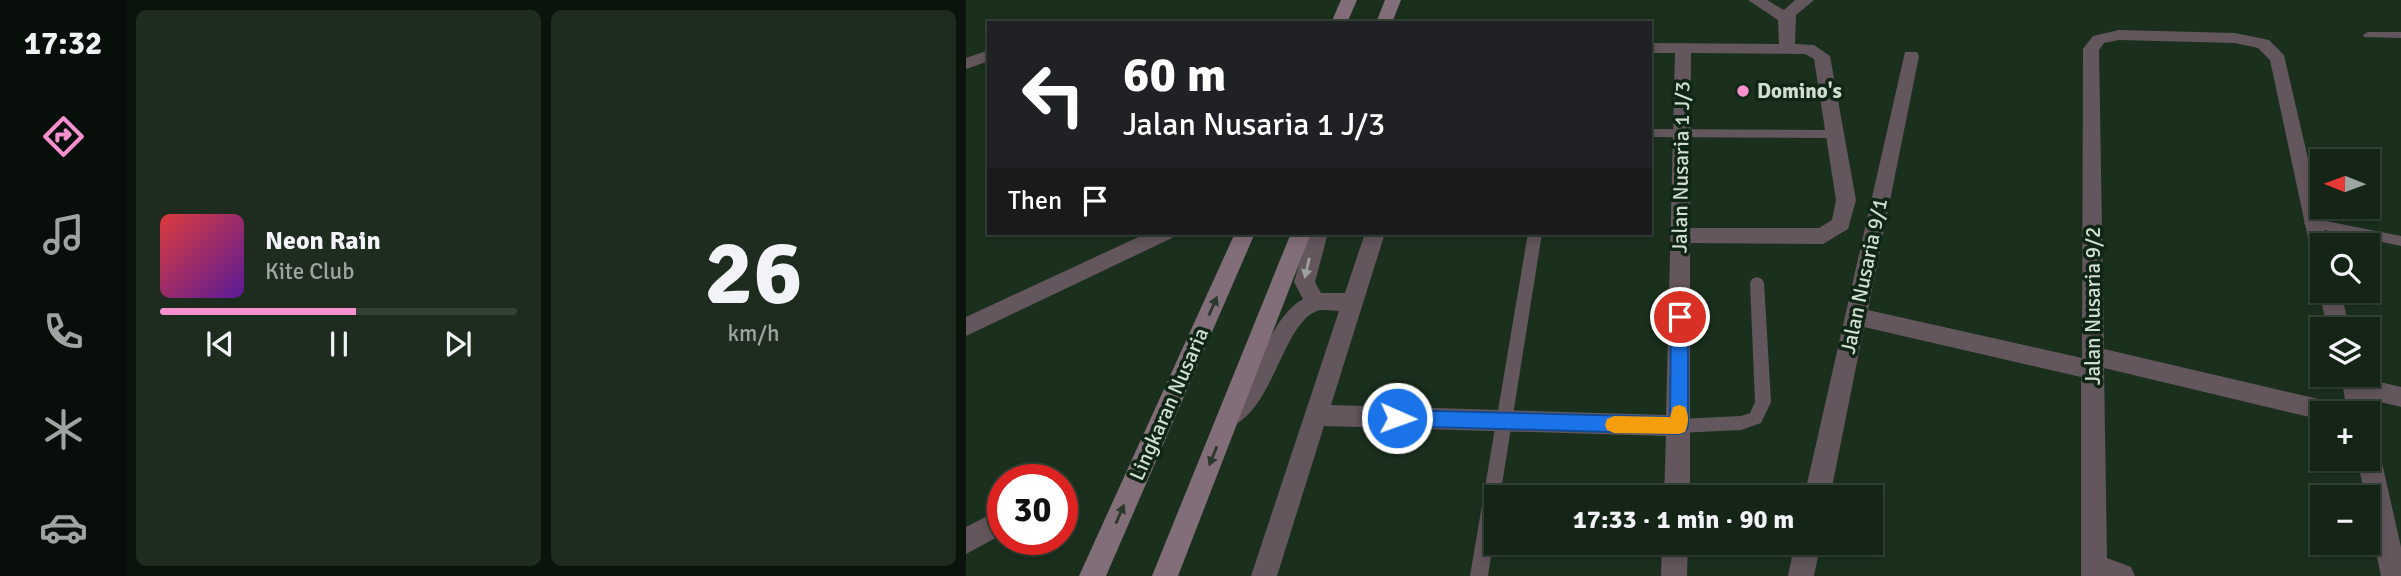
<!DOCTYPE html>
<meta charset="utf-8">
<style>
body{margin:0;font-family:Signika,sans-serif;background:#1d2c1f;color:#f1f3f6;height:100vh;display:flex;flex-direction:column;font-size:26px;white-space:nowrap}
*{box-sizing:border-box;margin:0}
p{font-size:23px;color:#9da4a1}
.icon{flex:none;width:38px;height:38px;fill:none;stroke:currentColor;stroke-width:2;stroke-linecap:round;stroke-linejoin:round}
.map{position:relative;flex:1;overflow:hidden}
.details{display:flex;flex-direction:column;gap:10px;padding:10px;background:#0b140c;width:840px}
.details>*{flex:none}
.banner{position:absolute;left:21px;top:21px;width:665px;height:214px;border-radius:0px;box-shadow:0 4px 10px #0003,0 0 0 2px #334135;background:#202124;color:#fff;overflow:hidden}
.needle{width:46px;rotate:271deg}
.buttons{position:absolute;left:1344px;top:149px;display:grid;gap:14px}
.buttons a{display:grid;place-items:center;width:70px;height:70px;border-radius:0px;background:#142416;box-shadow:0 4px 10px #0003,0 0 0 2px #334135;font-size:35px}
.speed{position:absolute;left:21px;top:464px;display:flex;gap:14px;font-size:35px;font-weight:700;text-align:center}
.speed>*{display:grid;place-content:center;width:91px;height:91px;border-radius:50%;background:#142416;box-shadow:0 4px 10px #0003,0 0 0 2px #334135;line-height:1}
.speed .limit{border:10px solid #d22;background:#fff;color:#111}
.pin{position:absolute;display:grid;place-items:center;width:60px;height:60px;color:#fff;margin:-30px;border:4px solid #fff;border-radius:50%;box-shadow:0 2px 7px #0007}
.me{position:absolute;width:77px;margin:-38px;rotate:92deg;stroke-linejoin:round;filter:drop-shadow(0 0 5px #0008)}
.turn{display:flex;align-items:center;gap:24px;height:147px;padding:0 21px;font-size:32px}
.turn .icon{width:91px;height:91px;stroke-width:2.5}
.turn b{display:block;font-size:49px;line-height:60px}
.then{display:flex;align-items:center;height:66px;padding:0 21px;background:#0003;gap:14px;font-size:26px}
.details .card{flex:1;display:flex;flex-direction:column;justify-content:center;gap:10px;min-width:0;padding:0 24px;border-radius:10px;background:#1d2c1f}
.details .dial{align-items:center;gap:0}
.dial b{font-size:91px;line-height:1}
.song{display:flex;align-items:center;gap:21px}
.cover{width:84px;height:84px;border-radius:10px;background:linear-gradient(135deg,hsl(0 70% 55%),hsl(270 70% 35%))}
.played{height:7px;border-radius:4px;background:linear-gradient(90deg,#f790ce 55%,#334135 55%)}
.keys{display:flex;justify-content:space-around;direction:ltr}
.details .tiles{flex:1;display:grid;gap:10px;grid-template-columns:repeat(2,1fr)}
.trip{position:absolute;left:518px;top:485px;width:399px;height:70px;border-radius:0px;background:#142416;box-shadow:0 4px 10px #0003,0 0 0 2px #334135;font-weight:800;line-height:70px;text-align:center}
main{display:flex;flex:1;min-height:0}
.dock{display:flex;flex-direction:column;width:126px;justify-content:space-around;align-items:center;background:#080e09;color:#9da4a1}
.dock .icon{width:49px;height:49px}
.dock .active{color:#f790ce}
.dock b{font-size:32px;color:#f1f3f6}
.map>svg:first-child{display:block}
</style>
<main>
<nav class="dock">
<b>17:32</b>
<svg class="icon active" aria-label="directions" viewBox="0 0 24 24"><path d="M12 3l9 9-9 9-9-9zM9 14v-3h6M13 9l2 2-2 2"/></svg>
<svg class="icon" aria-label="music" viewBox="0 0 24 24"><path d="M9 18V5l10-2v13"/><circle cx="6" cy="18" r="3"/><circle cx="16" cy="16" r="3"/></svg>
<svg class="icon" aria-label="phone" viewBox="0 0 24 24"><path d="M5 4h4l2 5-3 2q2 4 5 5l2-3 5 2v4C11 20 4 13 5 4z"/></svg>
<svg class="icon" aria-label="climate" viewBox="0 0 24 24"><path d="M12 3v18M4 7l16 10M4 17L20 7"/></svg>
<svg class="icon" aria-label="car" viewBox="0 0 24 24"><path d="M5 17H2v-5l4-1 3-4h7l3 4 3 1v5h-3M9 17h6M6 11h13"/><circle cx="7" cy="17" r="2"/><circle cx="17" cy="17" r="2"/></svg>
</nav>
<section class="details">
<div class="tiles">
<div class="card">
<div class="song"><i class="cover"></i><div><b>Neon Rain</b><p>Kite Club</p></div></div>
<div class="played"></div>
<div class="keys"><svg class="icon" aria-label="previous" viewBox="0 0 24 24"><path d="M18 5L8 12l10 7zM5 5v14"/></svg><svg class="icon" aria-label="pause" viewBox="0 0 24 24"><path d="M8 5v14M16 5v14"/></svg><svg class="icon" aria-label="next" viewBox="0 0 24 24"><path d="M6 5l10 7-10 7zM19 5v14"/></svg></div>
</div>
<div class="card dial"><b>26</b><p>km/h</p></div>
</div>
</section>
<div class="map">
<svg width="1435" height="576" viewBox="0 0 1435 576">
<rect width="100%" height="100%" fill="#1a301d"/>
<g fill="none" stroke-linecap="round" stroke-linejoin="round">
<g fill="#63565d" fill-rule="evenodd">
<polygon points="1402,32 1435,32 1435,38 1398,37 1397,35"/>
<polygon points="684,129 869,130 875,134 869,138 684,137"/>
<polygon points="1345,218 1435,236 1435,246 1340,226 1338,223 1340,220"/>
<polygon points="562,233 576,233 534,497 530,497 530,523 522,576 504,576"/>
<polygon points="791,277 796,279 798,283 805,402 795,423 775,430 713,433 707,431 705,426 707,421 713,419 775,416 784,413 789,402 784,283 786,279"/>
</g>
<g fill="#63565d" fill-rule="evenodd">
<path d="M782 0H801L818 10 829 0H848L830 15 829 44 848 45 864 56 890 200 882 229 857 244 724 243V497H698L700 436 358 426 311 576H285L373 311C367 311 357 309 351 311 317 323 307 411 264 427L256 423 252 416C259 402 272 394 280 381 299 355 308 316 337 299L328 282 342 233H362L349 282 355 293H379L399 233H419L365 405 700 415 709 53H684V43L813 44 812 20ZM725 53 839 54 848 59 870 200 866 220 853 228H724Z"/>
<polygon points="1153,30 1269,33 1303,40 1318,55 1362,245 1356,245 1356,273 1349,271 1304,60 1292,48 1269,43 1153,40 1138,43 1133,50 1138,349 1369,403 1377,406 1381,413 1356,413 1356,420 1138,368 1141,558 1165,567 1169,576 1115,576 1115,377 898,327 864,497 838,497 939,52 951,52 953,56 902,310 1116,358 1117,49 1127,36"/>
<polygon points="23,50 23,61 0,69 0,58"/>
<polygon points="181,233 209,233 206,238 0,336 0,317"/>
<polygon points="1356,284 1356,290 1374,290 1384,329 1362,329 1352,290"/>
<polygon points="1375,374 1395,374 1397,378 1435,387 1435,407 1402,399 1405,413 1402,419 1402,413 1381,413"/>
<polygon points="1402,443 1411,446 1414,454 1435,547 1435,576 1415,576 1402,513 1402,497 1399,497 1391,458 1402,458"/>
<polygon points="37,508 37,534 0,554 0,527"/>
<polygon points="696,542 722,542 721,576 695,576"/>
<polygon points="829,542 855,542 848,576 822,576"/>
</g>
<g fill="#826e79" fill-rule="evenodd">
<polygon points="375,0 391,0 381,23 365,23"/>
<polygon points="419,0 435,0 426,23 410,23"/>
<polygon points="269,233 289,233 140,576 113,576"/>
<polygon points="325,233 345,233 212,576 186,576"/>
</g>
</g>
<defs><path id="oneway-solid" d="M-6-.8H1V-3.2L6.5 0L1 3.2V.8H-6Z" transform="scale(1.75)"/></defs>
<use fill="#9fa09d" href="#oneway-solid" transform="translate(341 268) rotate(103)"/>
<g fill="#2c382d">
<use href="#oneway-solid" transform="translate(247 306) rotate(-66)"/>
<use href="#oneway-solid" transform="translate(247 456) rotate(112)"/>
<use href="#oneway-solid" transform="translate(154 514) rotate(-66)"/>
</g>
<polygon fill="#1a73e8" stroke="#114b97" stroke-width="2" points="714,310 719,312 722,317 722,426 719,432 713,434 431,426 425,424 422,418 425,413 431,410 704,417 705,317 708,312"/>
<path fill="#f59e0b" d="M713 405 719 407C723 415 723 423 719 432L713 434 648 433 641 430 639 425 641 419 648 416 704 417 707 407Z"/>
<circle fill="#f790ce" stroke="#102614" stroke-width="2.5" cx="777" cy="91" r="7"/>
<g text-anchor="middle" stroke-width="7" stroke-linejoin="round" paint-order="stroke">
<g font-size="21" font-weight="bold" fill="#d0ddd1" stroke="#102614" text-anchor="start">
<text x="791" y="98">Domino's</text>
</g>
<g font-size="21" fill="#d0ddd1" stroke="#102614">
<text transform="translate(715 167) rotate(-89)" y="7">Jalan Nusaria 1 J/3</text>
<text transform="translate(898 276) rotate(-78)" y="7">Jalan Nusaria 9/1</text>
<text transform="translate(1127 306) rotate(-90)" y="7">Jalan Nusaria 9/2</text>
<text transform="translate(203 404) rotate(-66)" y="7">Lingkaran Nusaria</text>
</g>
</g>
</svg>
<div class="buttons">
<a><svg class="needle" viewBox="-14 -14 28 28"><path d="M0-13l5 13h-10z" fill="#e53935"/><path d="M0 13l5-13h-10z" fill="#9da4a1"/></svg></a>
<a><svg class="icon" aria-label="search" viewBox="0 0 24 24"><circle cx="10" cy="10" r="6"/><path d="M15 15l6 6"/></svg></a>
<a><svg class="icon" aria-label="layers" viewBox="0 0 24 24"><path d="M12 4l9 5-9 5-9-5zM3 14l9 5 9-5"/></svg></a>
<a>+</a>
<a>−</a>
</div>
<div class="speed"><div class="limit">30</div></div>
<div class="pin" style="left:714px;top:317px;background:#d93025"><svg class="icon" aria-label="arrive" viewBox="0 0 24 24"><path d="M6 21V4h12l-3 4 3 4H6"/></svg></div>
<svg class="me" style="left:431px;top:418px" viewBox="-20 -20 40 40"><circle r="17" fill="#1a73e8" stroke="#fff" stroke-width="3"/><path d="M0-11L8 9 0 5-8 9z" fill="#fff"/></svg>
<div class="trip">17:33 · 1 min · 90 m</div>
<div class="banner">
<div class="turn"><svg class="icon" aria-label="left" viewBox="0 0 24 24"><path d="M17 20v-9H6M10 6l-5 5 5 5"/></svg><div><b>60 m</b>Jalan Nusaria 1 J/3</div></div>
<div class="then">Then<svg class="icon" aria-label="arrive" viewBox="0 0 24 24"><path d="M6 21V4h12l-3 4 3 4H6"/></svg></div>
</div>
</div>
</main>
